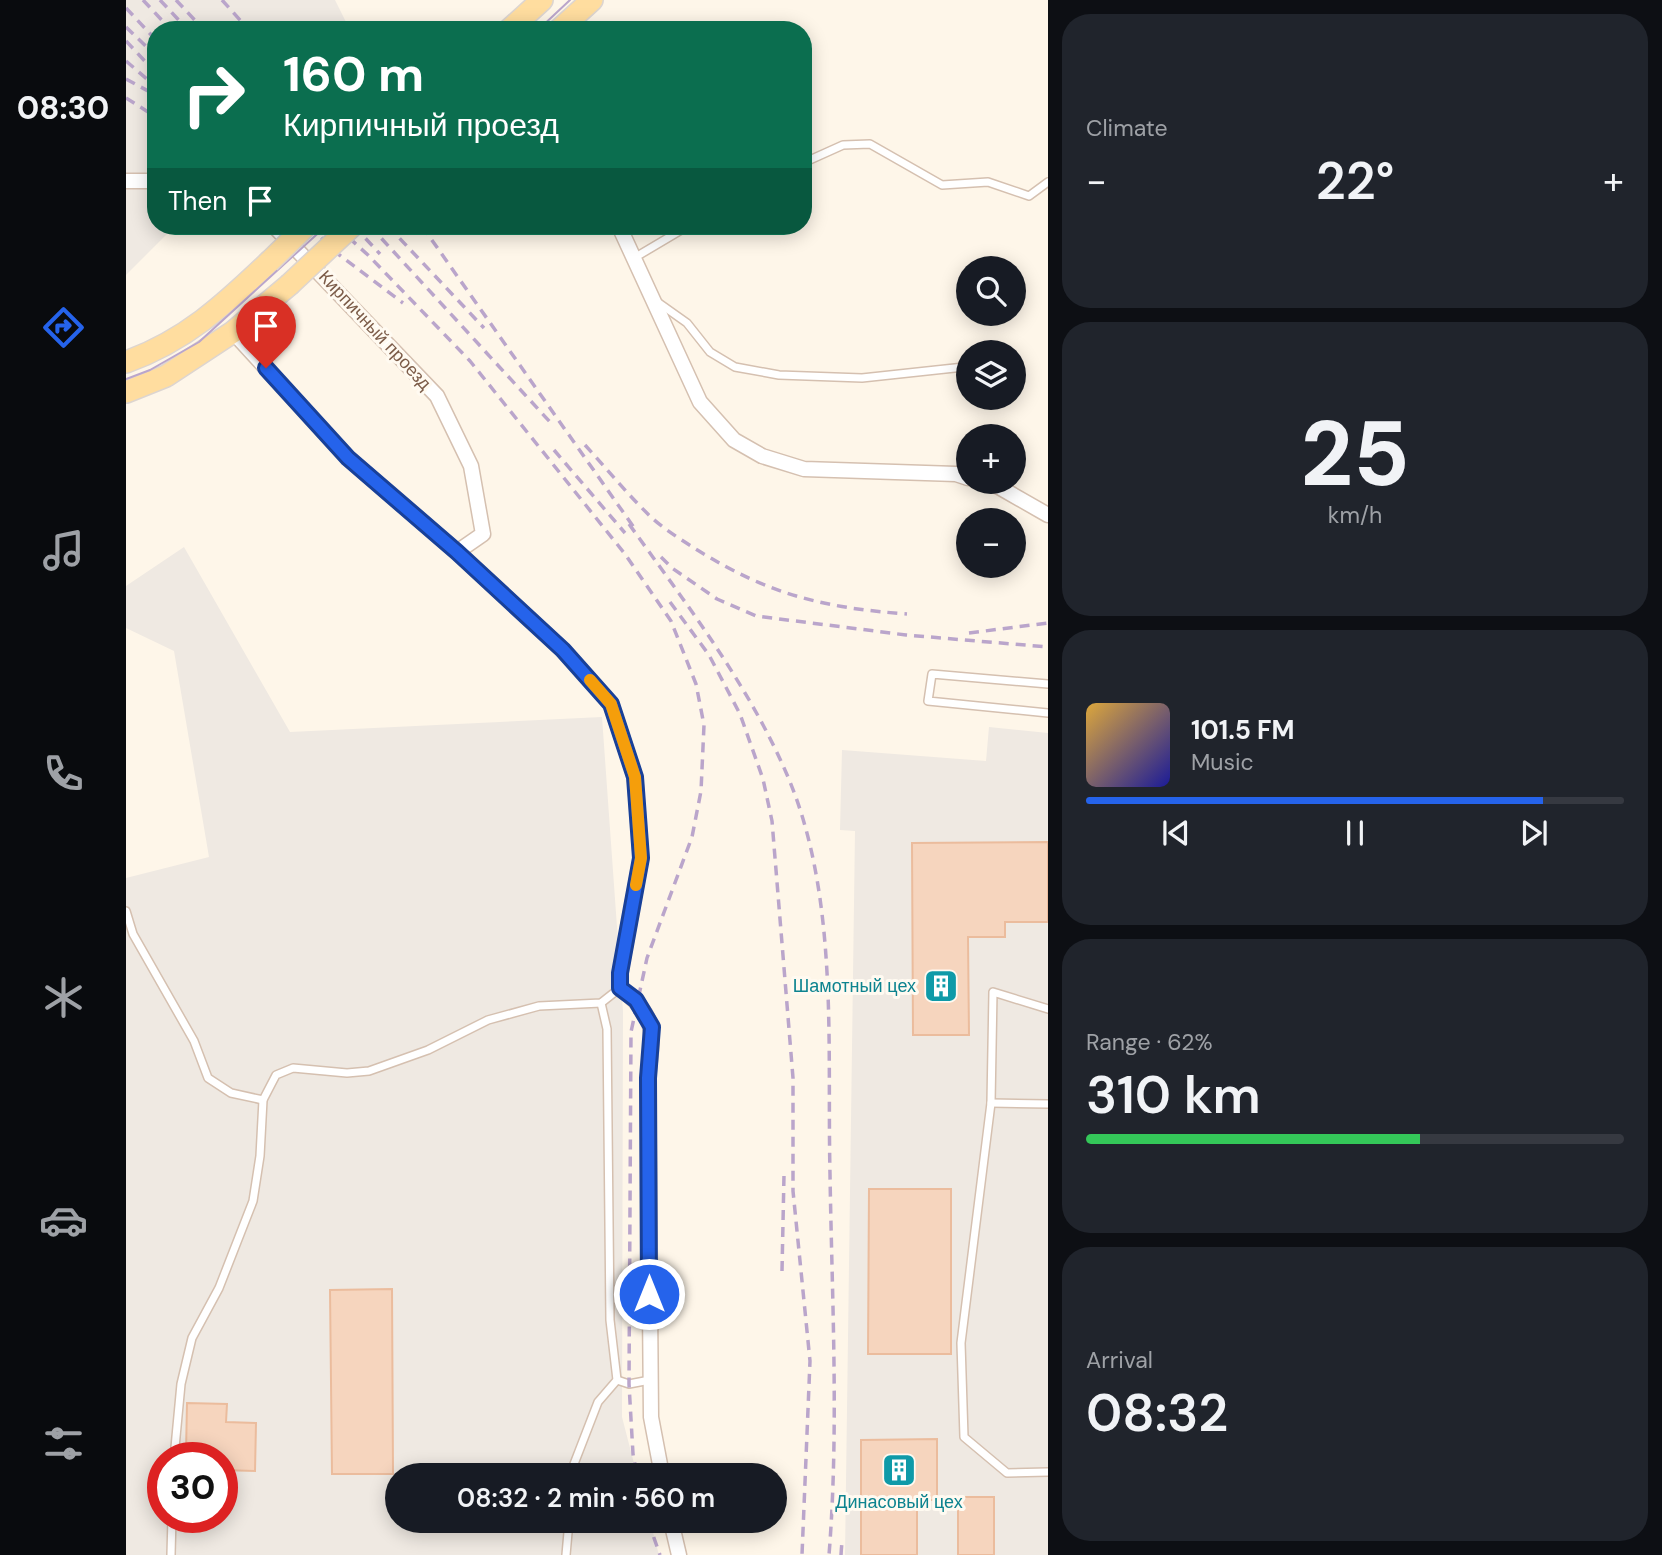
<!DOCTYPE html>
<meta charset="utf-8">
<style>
body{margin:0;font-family:"DM Sans",sans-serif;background:#20242c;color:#f1f3f6;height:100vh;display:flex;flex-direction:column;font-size:26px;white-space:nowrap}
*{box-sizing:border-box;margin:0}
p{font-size:23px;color:#9ea1a6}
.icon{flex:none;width:38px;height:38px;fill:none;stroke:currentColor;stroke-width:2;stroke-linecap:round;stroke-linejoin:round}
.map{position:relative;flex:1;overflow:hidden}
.drawer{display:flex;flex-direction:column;gap:14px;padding:14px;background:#0d0f14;width:614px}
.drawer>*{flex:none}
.hud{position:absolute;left:21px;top:21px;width:665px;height:214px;border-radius:28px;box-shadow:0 4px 18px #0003;background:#0b6e4f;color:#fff;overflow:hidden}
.tools{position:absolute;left:830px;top:256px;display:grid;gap:14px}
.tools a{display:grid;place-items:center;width:70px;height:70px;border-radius:50%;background:#171b24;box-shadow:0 4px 18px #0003;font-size:35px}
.speed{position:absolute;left:21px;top:1442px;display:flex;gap:14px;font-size:35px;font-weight:700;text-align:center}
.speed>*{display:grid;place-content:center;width:91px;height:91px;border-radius:50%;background:#171b24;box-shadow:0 4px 18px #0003;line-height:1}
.speed .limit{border:10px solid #d22;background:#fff;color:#111}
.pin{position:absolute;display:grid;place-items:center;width:60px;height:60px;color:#fff;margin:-72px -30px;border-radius:50% 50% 50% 0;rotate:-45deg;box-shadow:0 0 7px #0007}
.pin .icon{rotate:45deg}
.me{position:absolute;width:77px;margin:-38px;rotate:0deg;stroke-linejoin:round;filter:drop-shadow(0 0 5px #0008)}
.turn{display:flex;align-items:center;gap:24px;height:147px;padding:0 21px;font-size:32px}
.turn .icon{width:91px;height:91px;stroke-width:2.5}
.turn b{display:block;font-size:49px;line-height:60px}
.then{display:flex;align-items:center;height:66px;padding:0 21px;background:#0003;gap:14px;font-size:26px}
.big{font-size:52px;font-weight:600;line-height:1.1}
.drawer .card{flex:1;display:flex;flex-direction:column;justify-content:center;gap:10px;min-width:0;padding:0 24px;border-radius:28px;background:#20242c}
.drawer .dial{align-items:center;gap:0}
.dial b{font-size:91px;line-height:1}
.song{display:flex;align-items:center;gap:21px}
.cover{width:84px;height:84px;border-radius:10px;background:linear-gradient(135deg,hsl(40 70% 55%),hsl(240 70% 35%))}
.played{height:7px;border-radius:4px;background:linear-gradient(90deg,#2563eb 85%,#363941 85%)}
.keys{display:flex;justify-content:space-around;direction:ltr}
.heat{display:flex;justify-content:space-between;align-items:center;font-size:38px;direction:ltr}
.charge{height:10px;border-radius:5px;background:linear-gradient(90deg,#34c759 62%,#363941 0)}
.trip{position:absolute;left:259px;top:1463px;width:402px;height:70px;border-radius:35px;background:#171b24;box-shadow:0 4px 18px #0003;font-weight:600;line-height:70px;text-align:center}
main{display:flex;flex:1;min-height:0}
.menu{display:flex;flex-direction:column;width:126px;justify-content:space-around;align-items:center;background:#090b0e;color:#9ea1a6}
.menu .icon{width:49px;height:49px}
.menu .active{color:#2563eb}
.menu b{font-size:32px;color:#f1f3f6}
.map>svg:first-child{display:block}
</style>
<main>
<nav class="menu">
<b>08:30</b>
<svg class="icon active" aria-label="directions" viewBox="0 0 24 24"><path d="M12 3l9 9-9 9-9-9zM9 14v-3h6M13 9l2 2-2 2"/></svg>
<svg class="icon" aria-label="music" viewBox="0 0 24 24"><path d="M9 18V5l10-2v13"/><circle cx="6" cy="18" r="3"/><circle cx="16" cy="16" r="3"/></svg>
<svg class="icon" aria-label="phone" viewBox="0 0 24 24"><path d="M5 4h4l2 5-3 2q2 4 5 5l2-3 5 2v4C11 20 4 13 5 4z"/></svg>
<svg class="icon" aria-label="climate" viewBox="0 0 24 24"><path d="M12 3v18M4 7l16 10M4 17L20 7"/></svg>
<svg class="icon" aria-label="car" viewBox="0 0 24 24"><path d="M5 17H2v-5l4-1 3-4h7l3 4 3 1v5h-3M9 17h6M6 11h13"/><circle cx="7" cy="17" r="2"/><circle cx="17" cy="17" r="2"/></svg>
<svg class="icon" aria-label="filters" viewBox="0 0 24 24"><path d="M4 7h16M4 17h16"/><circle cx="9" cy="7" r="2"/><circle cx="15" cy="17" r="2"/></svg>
</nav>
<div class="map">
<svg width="922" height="1555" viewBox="0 0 922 1555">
<rect width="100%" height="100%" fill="#fef6e9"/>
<g fill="#efe9e2" fill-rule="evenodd">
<polygon points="0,0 209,0 224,30 30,30 30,226 49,226 0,275"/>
<path d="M58 547 164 732 476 717 497 1011 496 1417 511 1475H271V1521H524L533 1555H0V878L83 857 48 651 0 628V586ZM37 1458H96V1517H37Z"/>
<polygon points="863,727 922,733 922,1555 719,1555 729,831 714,830 716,750 860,761"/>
</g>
<g fill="#f6d5be" stroke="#ebbc9d" stroke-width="2">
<polygon points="922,842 922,922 879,922 879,937 842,937 843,1035 787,1035 786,843"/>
<polygon points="743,1189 825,1189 825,1354 742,1354"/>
<polygon points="266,1289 267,1474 206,1474 204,1290"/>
<polygon points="61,1403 101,1404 100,1422 130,1423 129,1471 96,1470 96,1458 84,1458 84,1452 60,1452"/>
<polygon points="811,1439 811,1500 791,1500 791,1555 735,1555 735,1440"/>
<rect x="832" y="1497" width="36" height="58"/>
</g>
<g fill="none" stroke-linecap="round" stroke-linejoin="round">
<g stroke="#d5c0b0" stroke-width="10">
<g id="service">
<polyline points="677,163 717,145 744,144 816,185 862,182 903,196 922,182"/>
<polyline points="508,258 562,226"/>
<polyline points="530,301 561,323 584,352 609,367 653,375 736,378 838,367"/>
<polyline points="922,684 806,674 802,701 922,713"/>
<polyline points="0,911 7,934 68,1041 82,1078 105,1093 137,1100"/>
<polyline points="922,1009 867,992 865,1103 835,1343 838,1437 881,1473 922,1472"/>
<polyline points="865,1103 922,1104"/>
<polyline points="491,1380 503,1384 524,1380"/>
<polyline points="48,1458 55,1384 66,1338 93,1288 127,1201 134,1156 137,1100 150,1075 167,1068 221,1073 243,1071 302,1050 362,1020 413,1006 475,1003 494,988"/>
<polyline points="447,1475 448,1464 472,1402 491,1380 484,1320 481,1029 475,1003"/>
<polyline points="45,1555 46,1517"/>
<polyline points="440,1555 443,1521"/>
</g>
</g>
<g stroke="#d5c0b0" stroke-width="17">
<g id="minor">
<polyline points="0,181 30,181"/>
<polyline points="493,226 574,402 608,440 636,456 678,469 830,474 842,478"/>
<polyline points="107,332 222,458 331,552 357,534 345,466 311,396 148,226"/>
<polyline points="854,481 873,487 922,515"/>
<path d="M331 552 437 650 485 704 509 777 515 858 494 973V988C534 1018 526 1034 522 1078L525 1417 536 1475"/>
<polyline points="545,1521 553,1555"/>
</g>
</g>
<g stroke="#ddd5d0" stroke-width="24">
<g id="primary">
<polyline points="383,30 416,0"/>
<polyline points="433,30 466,0"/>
<path d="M0 362C59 341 98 305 143 262"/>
<polyline points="0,392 40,376 107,332 163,285"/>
</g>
</g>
<use href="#service" stroke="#fff" stroke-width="7"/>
<use href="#minor" stroke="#fff" stroke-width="14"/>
<use href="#primary" stroke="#ffdd9f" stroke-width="21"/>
<g stroke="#baa5cb" stroke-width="2">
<polyline points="412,30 444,0"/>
<polyline points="0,379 24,370 73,342 200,226"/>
</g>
<g stroke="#baa5cb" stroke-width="3.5" stroke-dasharray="10 7" stroke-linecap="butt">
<polyline points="17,0 45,30"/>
<polyline points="34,0 62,30"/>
<polyline points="50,0 78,30"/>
<polyline points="96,0 123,30"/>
<polyline points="0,8 30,40"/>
<polyline points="0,27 30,56"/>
<polyline points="0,41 30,73"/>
<polyline points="0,61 30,87"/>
<polyline points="0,79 24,92"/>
<polyline points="0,98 30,117"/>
<polyline points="183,226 212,254 277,303"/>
<polyline points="210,226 242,255 344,361 499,554 545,621 570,684 578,725 575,791 566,837 521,958 505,1032 503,1384 507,1454 511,1475"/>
<polyline points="228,226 254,254"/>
<polyline points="244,226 424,422"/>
<polyline points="262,226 358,328"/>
<polyline points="296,226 509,529"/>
<path d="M459 445C481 469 502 495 525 517 539 530 557 541 573 551 644 595 699 608 781 614"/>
<polyline points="428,450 499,533"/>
<path d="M503 524C561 605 623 685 662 777 713 898 701 1045 704 1174 706 1301 713 1429 703 1555"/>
<polyline points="535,557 546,568 591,599 630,616 780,635 922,647"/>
<polyline points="544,602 583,655 614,714 637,779 646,821 667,1078 667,1191 684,1361 676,1555"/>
<polyline points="843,633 922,623"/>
<polyline points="656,1271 658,1175"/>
<polyline points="522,1521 534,1555"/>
<polyline points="715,1555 716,1540"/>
</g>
<g stroke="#ddd5d0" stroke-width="24" stroke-linecap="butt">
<g id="primary-bridge">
<polyline points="143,262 180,226"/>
<polyline points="163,285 226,226"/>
</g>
</g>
<use href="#primary-bridge" stroke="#ffdd9f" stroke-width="21"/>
</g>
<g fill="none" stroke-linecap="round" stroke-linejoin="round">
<g stroke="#184099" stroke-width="18">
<polyline id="route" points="140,368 222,458 331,552 437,650 485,704 509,777 515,858 494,973 494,988 510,1000 526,1027 522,1078 523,1294"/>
</g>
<use href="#route" stroke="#2563eb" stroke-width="12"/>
<polyline stroke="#f59e0b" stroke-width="12" points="464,680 485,704 509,777 515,858 510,885"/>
</g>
<defs>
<g id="building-square" transform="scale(1.75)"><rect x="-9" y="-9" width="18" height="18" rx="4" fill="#0f9aa8" stroke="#fffaf1"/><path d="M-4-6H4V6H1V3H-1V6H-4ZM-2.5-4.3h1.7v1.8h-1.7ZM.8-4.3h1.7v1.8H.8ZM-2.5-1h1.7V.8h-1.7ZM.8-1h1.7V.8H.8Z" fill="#fff"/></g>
</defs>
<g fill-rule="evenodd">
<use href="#building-square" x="815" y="986"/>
<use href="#building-square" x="773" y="1470"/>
</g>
<g text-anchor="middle" stroke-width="6" stroke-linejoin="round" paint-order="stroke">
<g font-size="18" fill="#7c5c49" stroke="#fffaf1">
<text transform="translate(249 330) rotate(47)" y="6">Кирпичный проезд</text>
</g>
<g font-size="18" fill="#0d838f" stroke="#fffaf1" text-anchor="end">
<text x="790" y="992">Шамотный цех</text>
<text x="773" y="1508" text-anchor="middle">Динасовый цех</text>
</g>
</g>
</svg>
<div class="tools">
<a><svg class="icon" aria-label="search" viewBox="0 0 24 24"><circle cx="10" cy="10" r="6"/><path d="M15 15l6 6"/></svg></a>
<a><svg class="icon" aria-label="layers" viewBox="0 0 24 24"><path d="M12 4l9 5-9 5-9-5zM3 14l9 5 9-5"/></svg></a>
<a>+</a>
<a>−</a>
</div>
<div class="speed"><div class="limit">30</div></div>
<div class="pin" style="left:140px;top:368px;background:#d93025"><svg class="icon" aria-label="arrive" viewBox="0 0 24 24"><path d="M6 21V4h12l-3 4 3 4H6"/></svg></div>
<svg class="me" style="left:523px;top:1294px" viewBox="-20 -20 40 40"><circle r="17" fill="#2563eb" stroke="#fff" stroke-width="3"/><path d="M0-11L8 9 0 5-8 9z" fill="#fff"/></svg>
<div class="trip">08:32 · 2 min · 560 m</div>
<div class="hud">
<div class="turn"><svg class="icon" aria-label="right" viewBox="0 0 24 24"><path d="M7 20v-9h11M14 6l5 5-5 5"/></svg><div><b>160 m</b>Кирпичный проезд</div></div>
<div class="then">Then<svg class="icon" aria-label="arrive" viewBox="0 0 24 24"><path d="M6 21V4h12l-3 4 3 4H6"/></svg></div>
</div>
</div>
<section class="drawer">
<div class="card"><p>Climate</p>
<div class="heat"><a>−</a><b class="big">22°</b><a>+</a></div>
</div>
<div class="card dial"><b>25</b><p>km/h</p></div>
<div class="card">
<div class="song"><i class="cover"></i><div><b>101.5 FM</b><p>Music</p></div></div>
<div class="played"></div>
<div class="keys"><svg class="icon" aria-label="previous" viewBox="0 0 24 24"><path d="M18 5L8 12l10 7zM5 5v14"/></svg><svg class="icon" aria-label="pause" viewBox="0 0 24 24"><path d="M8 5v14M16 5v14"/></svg><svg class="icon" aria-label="next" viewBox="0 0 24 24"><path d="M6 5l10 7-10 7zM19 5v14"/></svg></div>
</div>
<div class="card"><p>Range · 62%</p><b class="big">310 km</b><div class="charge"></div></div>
<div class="card"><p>Arrival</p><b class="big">08:32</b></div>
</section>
</main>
